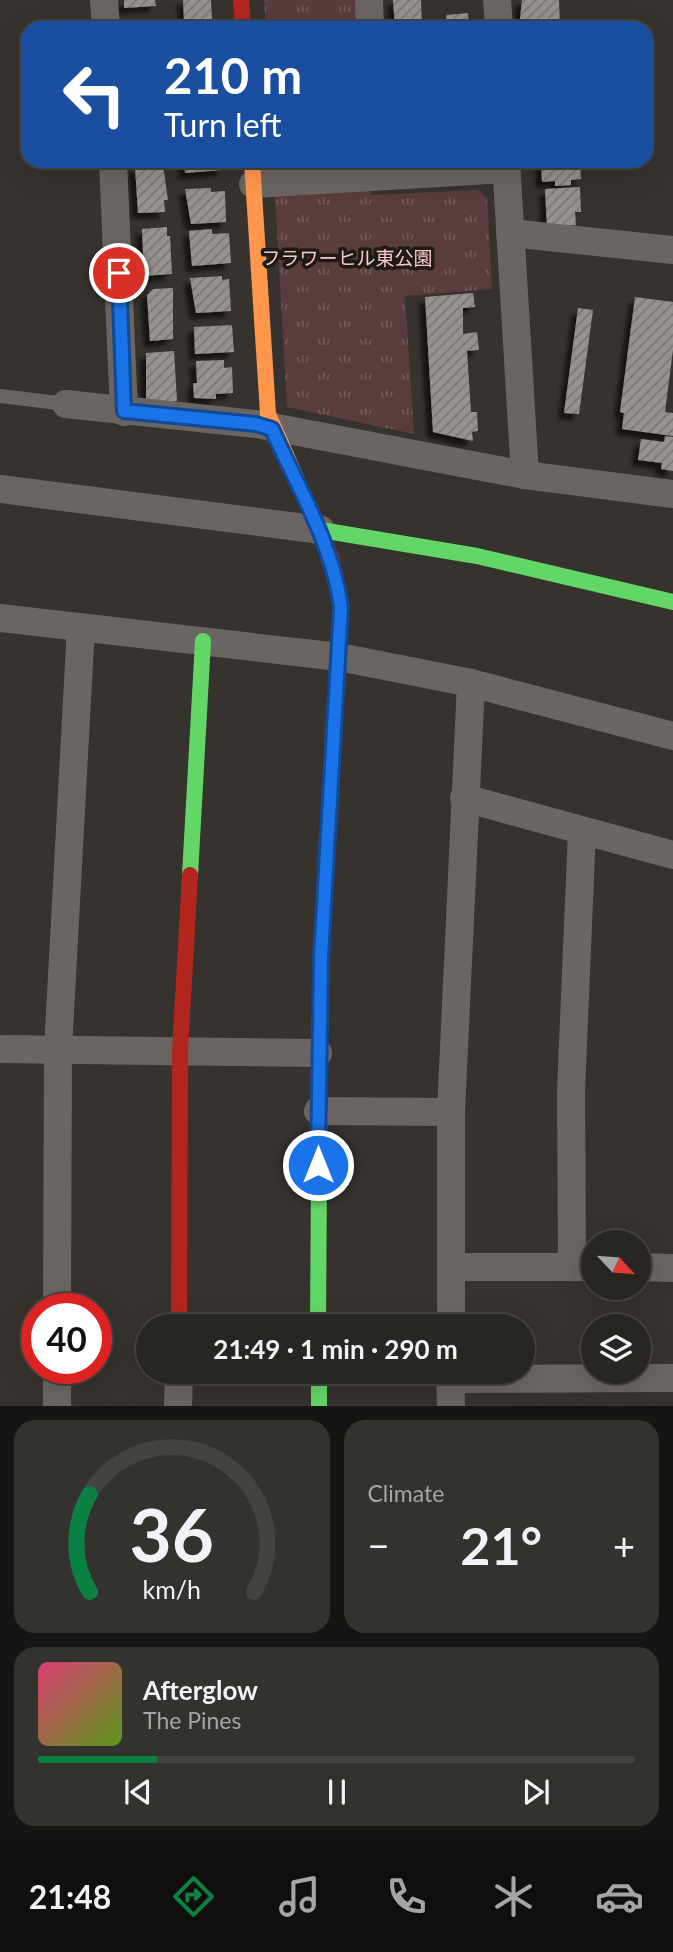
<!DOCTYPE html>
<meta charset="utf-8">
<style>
body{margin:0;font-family:Lato,"Noto Sans JP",sans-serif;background:#34322f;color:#f1f3f6;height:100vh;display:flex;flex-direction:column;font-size:26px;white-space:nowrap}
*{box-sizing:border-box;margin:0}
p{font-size:23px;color:#a5a5a5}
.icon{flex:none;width:38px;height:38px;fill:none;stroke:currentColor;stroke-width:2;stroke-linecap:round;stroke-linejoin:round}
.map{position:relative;height:1406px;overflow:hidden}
.side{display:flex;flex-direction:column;gap:14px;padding:14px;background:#161513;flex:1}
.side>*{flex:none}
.banner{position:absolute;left:21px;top:21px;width:632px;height:147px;border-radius:21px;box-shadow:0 7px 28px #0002,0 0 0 2px #444340;background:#1a4fa0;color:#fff;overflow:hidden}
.needle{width:46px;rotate:116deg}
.fabs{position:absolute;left:581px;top:1230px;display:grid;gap:14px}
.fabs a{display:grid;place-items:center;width:70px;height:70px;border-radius:50%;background:#282622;box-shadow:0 7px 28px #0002,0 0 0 2px #444340;font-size:35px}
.speed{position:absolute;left:21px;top:1293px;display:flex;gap:14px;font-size:35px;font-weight:700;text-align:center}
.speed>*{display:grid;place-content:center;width:91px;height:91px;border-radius:50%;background:#282622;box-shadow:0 7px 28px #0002,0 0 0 2px #444340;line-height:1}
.speed .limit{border:10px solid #d22;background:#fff;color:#111}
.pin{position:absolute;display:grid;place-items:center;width:60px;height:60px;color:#fff;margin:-30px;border:4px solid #fff;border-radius:50%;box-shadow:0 2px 7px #0007}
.me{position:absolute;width:77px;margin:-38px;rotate:0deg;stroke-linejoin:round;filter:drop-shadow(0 0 5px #0008)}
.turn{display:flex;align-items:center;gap:24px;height:147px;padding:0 28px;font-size:32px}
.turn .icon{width:91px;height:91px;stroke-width:2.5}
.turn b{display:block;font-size:49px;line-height:60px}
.big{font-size:52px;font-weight:700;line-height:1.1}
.side .tile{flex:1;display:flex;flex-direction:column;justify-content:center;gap:10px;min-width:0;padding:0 24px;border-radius:21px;background:#34322f}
.side .dial{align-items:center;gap:0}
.dial svg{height:182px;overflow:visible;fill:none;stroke:#444340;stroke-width:7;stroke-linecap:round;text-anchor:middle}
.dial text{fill:#f1f3f6;stroke:none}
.song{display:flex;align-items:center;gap:21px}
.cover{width:84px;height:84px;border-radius:10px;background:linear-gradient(135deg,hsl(340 70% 55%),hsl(90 70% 35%))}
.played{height:7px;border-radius:4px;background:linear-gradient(90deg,#0b8043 20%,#444340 20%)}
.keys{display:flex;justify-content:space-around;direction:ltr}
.heat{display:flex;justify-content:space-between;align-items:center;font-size:38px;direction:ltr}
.side .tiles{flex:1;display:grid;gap:14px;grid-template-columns:1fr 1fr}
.tile:last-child{grid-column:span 2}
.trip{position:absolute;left:136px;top:1314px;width:399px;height:70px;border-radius:35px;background:#282622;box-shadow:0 7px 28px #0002,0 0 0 2px #444340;font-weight:700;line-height:70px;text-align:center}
.menu{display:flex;height:112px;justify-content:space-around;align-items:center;background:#100f0e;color:#a5a5a5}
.menu .icon{width:49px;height:49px}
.menu .selected{color:#0b8043}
.menu b{font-size:32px;color:#f1f3f6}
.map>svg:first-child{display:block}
</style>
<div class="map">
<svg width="673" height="1406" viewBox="0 0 673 1406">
<defs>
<pattern id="park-tufts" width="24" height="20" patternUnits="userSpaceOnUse" patternTransform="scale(1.75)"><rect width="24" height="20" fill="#5a3c3e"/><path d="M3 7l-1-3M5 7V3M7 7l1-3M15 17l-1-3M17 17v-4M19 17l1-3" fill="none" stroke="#72585a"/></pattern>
<pattern id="building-hatch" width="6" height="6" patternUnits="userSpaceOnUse" patternTransform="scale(1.75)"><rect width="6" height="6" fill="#95928d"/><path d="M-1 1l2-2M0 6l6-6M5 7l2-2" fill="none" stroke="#7b7874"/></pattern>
<filter id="shadow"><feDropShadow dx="-6" dy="6" stdDeviation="2" flood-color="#0009"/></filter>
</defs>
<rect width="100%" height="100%" fill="#36322d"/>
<g fill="url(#park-tufts)">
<polygon points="264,0 359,0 361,28 266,28"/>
<polygon points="273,161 369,161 371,195 478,190 487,198 492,289 405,296 414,434 287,407"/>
</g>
<g fill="url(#building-hatch)" filter="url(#shadow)">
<polygon points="124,0 155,0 156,6 124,8"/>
<polygon points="183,0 211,0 212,19 184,21"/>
<polygon points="393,0 421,0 422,26 395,28"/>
<polygon points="522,0 559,0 560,28 519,28"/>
<polygon points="468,13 469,28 447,28 446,15"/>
<polygon points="184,161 223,161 223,170 185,173"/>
<polygon points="541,161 580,161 581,179 571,180 571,185 555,186 555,181 542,182"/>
<polygon points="163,165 168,200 164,200 165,212 138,213 135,167"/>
<polygon points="580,187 581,212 575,212 576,225 547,227 545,189"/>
<polygon points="211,188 211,192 225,191 226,222 191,224 185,189"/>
<polygon points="167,227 167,236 170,236 172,274 144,276 142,229"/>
<polygon points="212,229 212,234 229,233 231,263 192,266 189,231"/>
<polygon points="222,276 222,280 229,279 231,311 196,313 190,278"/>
<polygon points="173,288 173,339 150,341 147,295 153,289"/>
<polygon points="473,293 475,307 463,308 463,334 477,332 479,350 467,351 471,412 477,412 478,431 472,432 473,441 433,432 425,297"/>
<polygon points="635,297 673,302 673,350 665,412 673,413 673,436 622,429 624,413 620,412"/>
<polygon points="578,308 593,310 579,414 564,413"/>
<polygon points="232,325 234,352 195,354 194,327"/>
<polygon points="174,351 177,401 150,403 146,400 146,353"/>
<polygon points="224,360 224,368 232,367 233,393 216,394 216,399 194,398 193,383 197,383 196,361"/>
<polygon points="665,436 673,437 673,471 661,469 662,463 638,460 641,439 664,442"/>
</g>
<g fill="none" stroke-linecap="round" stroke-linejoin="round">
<polyline stroke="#6b6562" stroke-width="14" points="0,396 66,404"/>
<g stroke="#6b6562" stroke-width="28">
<polyline points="104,0 106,28"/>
<polyline points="369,0 370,28"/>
<polyline points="497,0 499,28"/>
<polyline points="113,161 124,412"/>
<polyline points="506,161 525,475"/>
<polyline points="253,184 506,169"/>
<polyline points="510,233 673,250"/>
<polyline points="66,404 256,424 525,475 673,494"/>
<polyline points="0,489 321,530"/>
<polyline points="0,618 339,657 471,683 673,736"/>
<polyline points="464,798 673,855"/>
<polyline points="0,1049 318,1053"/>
<polyline points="318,1111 451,1112"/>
<polyline points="451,1267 593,1267"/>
<polyline points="572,1267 571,1091 582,831"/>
<polyline points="639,1267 673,1268"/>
<polyline points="57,1309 58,1049 81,627"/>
<polyline points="451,1326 451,1112 471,683"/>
<polyline points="450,1372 451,1406"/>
<polyline points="450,1379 673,1378"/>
<polyline points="57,1406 57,1368"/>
<polyline points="178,1406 179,1372"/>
</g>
<g stroke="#63d668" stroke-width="16">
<polyline points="321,530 477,556 673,602"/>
<polyline points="190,875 203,641"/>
<polyline points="318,1326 320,1018"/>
<polyline points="319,1372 319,1406"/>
</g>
<polyline stroke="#ff974d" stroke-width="16" points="252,161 268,414 322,537"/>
<g stroke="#b3261e" stroke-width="16">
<polyline points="241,0 243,28"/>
<polyline points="320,1018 321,956 341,607 331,557 322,537"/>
<polyline points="179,1326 180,1051 190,875"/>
</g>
</g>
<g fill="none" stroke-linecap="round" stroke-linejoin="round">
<g stroke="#114b97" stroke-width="18">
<path id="route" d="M119 273 124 411 256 424 272 429C298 488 332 542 341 607L321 957 318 1165"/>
</g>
<use href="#route" stroke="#1a73e8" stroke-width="12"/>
</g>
<g text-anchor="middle" stroke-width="7" stroke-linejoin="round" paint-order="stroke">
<g font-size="19" fill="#f7c7ca" stroke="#1e1b17">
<text x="347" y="265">フラワーヒル東公園</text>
</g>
</g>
</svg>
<div class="fabs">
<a><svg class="needle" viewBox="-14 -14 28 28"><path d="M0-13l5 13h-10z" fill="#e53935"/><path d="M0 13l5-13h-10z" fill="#a5a5a5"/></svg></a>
<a><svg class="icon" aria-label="layers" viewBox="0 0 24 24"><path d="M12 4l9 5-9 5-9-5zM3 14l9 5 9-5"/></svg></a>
</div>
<div class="speed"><div class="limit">40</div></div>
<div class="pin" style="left:119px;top:273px;background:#d93025"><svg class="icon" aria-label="arrive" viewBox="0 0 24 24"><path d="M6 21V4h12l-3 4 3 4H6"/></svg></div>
<svg class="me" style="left:318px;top:1165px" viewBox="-20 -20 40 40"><circle r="17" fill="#1a73e8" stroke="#fff" stroke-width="3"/><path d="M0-11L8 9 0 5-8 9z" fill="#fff"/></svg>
<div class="trip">21:49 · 1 min · 290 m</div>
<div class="banner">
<div class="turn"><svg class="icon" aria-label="left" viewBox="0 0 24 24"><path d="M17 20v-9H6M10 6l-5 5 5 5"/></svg><div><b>210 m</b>Turn left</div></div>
</div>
</div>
<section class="side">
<div class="tiles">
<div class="tile dial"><svg viewBox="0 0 100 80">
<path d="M14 69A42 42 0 1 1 86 69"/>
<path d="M14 69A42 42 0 0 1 14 26" stroke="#0b8043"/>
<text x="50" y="56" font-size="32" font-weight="700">36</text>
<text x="50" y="72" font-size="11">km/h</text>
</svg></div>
<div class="tile"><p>Climate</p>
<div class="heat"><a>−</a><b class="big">21°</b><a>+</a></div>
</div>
<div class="tile">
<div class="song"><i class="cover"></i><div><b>Afterglow</b><p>The Pines</p></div></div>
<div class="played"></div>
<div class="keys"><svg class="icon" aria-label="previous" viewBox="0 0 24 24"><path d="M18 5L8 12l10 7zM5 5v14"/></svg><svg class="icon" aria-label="pause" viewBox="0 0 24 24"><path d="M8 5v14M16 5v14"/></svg><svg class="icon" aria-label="next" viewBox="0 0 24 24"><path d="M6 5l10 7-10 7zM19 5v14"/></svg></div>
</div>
</div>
</section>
<nav class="menu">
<b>21:48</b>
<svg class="icon selected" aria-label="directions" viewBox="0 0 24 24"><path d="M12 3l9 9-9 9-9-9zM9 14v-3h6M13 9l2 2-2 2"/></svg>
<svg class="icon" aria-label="music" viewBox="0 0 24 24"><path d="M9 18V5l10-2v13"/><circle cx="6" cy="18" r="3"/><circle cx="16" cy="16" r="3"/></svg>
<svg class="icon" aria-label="phone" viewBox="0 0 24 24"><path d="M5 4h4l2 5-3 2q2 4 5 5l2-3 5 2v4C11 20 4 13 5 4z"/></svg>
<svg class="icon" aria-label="climate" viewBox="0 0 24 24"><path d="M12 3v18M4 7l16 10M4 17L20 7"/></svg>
<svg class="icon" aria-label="car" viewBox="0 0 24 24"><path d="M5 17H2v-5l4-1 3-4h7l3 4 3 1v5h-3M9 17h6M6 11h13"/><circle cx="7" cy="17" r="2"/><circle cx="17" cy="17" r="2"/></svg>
</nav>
